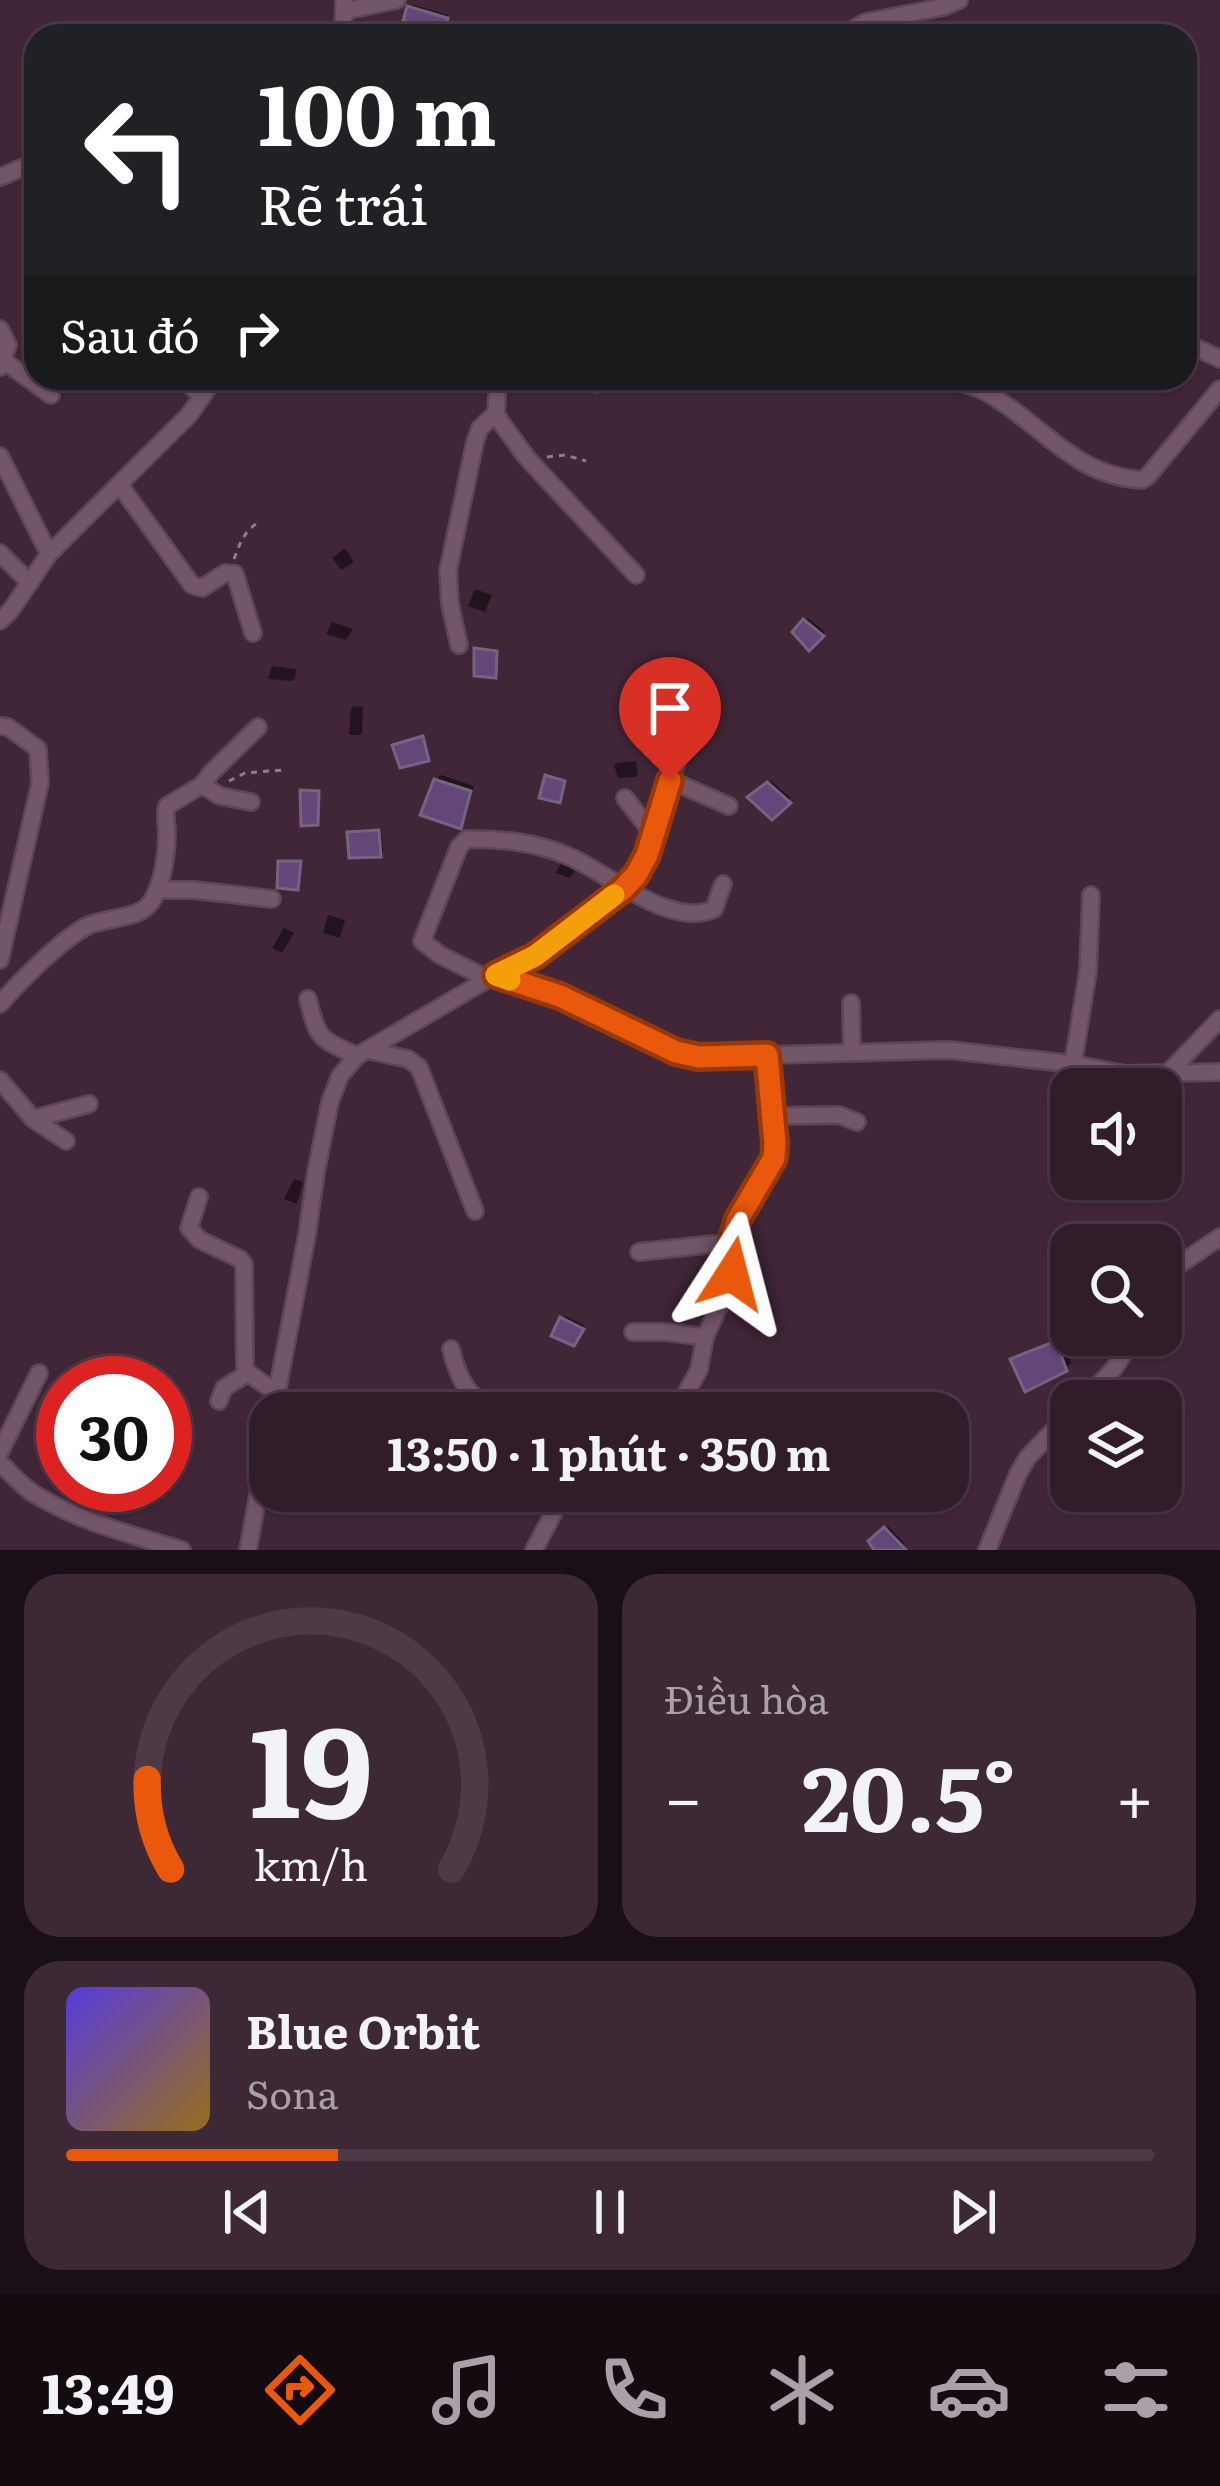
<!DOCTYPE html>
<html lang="vi">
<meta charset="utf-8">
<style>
body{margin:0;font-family:Literata,serif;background:#3d2936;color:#f1f3f6;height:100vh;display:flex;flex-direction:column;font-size:45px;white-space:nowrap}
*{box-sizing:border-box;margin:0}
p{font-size:39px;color:#a8a1a8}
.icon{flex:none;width:66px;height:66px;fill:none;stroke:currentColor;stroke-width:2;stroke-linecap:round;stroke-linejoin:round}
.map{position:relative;height:1550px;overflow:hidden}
.panel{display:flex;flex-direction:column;gap:24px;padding:24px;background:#1b0f17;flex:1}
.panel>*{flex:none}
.banner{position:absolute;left:24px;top:24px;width:1173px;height:366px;border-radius:36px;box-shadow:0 3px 9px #0004,0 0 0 3px #4c3a47;background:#202124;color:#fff;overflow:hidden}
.fabs{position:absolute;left:1050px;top:1068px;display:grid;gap:24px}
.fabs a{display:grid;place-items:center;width:132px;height:132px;border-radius:24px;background:#311c2a;box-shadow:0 3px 9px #0004,0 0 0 3px #4c3a47;font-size:60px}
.speed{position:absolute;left:36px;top:1356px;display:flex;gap:24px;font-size:60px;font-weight:700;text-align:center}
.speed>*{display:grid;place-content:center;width:156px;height:156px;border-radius:50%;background:#311c2a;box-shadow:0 3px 9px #0004,0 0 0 3px #4c3a47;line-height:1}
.speed .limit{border:18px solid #d22;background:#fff;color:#111}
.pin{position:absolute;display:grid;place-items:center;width:102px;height:102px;color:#fff;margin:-123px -51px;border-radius:50% 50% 50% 0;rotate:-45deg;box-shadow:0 0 12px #0007}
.pin .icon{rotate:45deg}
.me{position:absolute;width:132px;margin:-66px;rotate:9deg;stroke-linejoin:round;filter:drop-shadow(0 0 9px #0008)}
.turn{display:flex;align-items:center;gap:42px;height:252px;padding:0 36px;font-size:54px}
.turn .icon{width:156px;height:156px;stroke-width:2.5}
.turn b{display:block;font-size:84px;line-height:102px}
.then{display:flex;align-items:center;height:114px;padding:0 36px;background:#0003;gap:24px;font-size:45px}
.big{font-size:90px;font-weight:700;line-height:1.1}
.panel .card{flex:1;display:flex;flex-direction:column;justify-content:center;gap:18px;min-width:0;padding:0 42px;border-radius:36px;background:#3d2936}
.panel .dial{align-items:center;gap:0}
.dial svg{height:312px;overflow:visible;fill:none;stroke:#4c3a47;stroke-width:7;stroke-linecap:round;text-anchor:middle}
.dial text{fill:#f1f3f6;stroke:none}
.song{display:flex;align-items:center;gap:36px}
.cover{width:144px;height:144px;border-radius:18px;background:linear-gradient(135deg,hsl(250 70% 55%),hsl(40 70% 35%))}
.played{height:12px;border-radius:6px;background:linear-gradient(90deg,#ea580c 25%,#4c3a47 25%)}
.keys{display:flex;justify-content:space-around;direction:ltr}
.heat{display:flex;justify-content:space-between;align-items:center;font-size:66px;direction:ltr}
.panel .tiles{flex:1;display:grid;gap:24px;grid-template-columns:1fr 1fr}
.card:last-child{grid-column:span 2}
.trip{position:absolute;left:249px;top:1392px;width:720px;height:120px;border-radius:36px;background:#311c2a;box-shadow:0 3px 9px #0004,0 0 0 3px #4c3a47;font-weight:700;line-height:120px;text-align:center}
.tab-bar{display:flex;height:192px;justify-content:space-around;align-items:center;background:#140b11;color:#a8a1a8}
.tab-bar .icon{width:84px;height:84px}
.tab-bar .selected{color:#ea580c}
.tab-bar b{font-size:54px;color:#f1f3f6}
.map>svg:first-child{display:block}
</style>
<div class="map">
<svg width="1220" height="1550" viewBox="0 0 1220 1550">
<rect width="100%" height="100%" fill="#412638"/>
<g fill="#0007">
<polygon points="413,5 449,15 443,36 433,36 434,27 410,7"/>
<polygon points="345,548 354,562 341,570 332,558"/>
<polygon points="475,589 492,595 485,612 468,606"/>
<polygon points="808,618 825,632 809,647 796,632"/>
<polygon points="332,622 353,629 346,640 326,634"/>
<polygon points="272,666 296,669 295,679 292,681 268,679"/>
<polygon points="353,706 363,707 362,733 360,735 349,735 351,709"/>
<polygon points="636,761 638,774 636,777 618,778 614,765 617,763"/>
<polygon points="441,775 474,786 465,820 460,825 436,780"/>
<polygon points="771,781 791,798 772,816 751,797"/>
<polygon points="381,829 383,851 380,854 350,833 353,830"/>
<polygon points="561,863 576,870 570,878 556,873"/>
<polygon points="328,915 345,920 340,938 323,933"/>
<polygon points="284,928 294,933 282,953 272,948"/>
<polygon points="294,1179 303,1182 297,1204 284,1199"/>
<polygon points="1071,1302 1071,1322 1060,1312"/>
<polygon points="565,1316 584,1325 577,1340 562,1318"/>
<polygon points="1061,1338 1071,1363 1066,1368 1014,1360 1019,1355"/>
<polygon points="888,1526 904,1543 895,1550 878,1550 872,1541"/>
</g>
<g fill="#644678" stroke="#756481" stroke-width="3">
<polygon points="407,6 448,18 443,36 430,36 431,29 403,21"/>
<polygon points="803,619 824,636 809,651 792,632"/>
<polygon points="474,648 497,651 496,678 474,676"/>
<polygon points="423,736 429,761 400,768 392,745"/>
<polygon points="545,775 565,781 560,803 539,798"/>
<polygon points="434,779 471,791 461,829 420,815"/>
<polygon points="767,782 791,803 772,820 747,797"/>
<polygon points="300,790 319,791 318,825 301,826"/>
<polygon points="379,830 381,857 349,858 347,832"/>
<polygon points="278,861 301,861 298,890 277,888"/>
<polygon points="560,1317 584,1329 574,1346 551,1336"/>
<polygon points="1056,1341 1067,1371 1025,1392 1010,1359"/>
<polygon points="884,1527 906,1550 874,1550 868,1541"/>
</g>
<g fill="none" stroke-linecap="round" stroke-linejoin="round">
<g stroke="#5d4655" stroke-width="20">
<g id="minor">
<polyline points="344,11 397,0"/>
<polyline points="343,36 344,0"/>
<polyline points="842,36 866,22 943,7 959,0"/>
<polyline points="0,177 36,162"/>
<polyline points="0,329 8,345 0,367"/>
<polyline points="1185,342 1220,359"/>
<polyline points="4,361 51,395"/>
<polyline points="181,378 202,396"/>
<polyline points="498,378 496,413 500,421 527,458 636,575"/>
<polyline points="593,378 595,384"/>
<path d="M943 378C962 383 980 387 996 398 1046 430 1077 476 1142 480L1148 476 1220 389"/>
<polyline points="0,456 49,554"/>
<polyline points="119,484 192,585 202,588 225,573 235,574 253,633"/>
<polyline points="0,553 30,583"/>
<polyline points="0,621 11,610 49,554 189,415 215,378"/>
<polyline points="459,645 450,604 448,571 475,442 480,428 496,413"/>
<polyline points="0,726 8,727 38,749 40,783 0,960"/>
<polyline points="670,780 729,806"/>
<polyline points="202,785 220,796 251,802"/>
<polyline points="625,798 653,834"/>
<polyline points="157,890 194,890 272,899"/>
<polyline points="496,975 560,996 663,1046 699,1057 949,1050 1073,1064 1125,1074 1220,1072"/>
<path d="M488 979 440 955 422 941 459 847 467 839C502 839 536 842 568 856 607 872 670 929 714 909L723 884"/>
<path d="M308 999C318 1040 319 1038 357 1056"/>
<polyline points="851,1003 852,1052"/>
<path d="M0 1004C20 981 59 942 85 927 105 916 142 921 153 899 163 881 167 854 167 834 167 823 164 816 167 806L202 785 211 773 258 727"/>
<polyline points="367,1050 408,1059 419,1067 475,1211"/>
<polyline points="1073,1064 1088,971 1091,895"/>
<polyline points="1169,1072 1220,1019"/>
<polyline points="0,1080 33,1119 66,1141"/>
<polyline points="772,1116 839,1115 857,1122"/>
<polyline points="33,1119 89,1104"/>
<polyline points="199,1197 189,1228 200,1240 240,1259 244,1264 245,1368 248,1373 277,1393"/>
<polyline points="639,1252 733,1242"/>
<polyline points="1161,1277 1220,1237"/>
<polyline points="633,1332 667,1332 705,1337"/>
<path d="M451 1349C461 1390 474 1406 517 1413"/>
<polyline points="219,1401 224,1388 248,1373"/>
<path d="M1082 1401C1101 1383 1126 1361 1130 1335"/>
<polyline points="273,1413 307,1235 316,1172 330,1102 340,1076 357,1056 488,979 535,955 623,889 636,875 647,855 682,746"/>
<polyline points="675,1413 699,1370 705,1337 729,1285 732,1273 733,1235 737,1221 774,1158 775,1143 767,1055"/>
<polyline points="0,1452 39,1373"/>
<path d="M0 1463C11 1473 23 1488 36 1495 81 1522 132 1535 182 1550"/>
<polyline points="248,1550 270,1429"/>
<polyline points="534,1550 565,1491"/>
<polyline points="987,1550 1018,1474 1028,1457 1071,1412"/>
</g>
</g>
<g stroke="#917a89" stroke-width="3" stroke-dasharray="6 6" stroke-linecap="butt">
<polyline points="547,457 565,455 586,461"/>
<path d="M234 559C240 543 244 531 259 522"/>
<polyline points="229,781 245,773 283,770"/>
</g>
<use href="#minor" stroke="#745669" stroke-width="15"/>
</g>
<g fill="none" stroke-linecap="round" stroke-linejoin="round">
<g stroke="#983908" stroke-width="30">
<polyline id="route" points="670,780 647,855 636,875 623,889 535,956 496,975 560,996 676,1052 699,1057 767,1055 775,1143 774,1158 737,1221 733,1235 732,1274"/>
</g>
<use href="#route" stroke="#ea580c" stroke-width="21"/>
<polyline stroke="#f59e0b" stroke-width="21" points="510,980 496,975 535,956 614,895"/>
</g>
</svg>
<div class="fabs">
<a><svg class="icon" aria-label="sound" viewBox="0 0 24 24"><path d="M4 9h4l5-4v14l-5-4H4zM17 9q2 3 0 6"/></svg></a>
<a><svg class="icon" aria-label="search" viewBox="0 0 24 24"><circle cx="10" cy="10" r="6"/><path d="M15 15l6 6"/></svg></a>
<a><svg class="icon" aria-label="layers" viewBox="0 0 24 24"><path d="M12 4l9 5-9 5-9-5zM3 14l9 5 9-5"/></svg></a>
</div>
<div class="speed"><div class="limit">30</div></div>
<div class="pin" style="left:670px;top:780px;background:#d93025"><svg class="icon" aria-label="arrive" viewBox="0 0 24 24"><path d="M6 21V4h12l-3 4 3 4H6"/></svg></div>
<svg class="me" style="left:732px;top:1274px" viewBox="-20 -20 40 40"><path d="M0-17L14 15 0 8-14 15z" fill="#ea580c" stroke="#fff" stroke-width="4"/></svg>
<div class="trip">13:50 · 1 phút · 350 m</div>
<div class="banner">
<div class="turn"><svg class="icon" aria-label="left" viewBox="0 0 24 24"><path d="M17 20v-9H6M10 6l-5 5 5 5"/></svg><div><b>100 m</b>Rẽ trái</div></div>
<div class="then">Sau đó<svg class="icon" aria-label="right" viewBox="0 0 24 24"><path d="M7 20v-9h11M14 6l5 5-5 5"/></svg></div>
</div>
</div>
<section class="panel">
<div class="tiles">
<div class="card dial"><svg viewBox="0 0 100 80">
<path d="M14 69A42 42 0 1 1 86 69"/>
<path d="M14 69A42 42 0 0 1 8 46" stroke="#ea580c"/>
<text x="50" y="56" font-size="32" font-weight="700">19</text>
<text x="50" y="72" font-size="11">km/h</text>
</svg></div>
<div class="card"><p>Điều hòa</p>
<div class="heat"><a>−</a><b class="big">20.5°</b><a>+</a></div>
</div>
<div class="card">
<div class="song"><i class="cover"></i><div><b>Blue Orbit</b><p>Sona</p></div></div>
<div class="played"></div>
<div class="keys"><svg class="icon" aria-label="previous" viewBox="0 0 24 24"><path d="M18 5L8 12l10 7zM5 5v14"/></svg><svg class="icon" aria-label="pause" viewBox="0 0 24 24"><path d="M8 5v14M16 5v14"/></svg><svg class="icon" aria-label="next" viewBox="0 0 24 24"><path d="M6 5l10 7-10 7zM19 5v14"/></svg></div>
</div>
</div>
</section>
<nav class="tab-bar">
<b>13:49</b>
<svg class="icon selected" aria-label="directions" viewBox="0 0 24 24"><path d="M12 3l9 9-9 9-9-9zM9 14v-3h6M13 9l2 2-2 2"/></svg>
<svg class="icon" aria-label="music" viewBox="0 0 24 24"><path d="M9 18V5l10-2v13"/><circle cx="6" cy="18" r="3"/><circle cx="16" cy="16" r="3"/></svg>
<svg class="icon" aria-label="phone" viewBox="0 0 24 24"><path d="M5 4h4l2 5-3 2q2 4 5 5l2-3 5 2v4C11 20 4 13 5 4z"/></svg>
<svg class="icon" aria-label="climate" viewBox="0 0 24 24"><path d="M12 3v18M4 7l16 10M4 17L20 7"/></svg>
<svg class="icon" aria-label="car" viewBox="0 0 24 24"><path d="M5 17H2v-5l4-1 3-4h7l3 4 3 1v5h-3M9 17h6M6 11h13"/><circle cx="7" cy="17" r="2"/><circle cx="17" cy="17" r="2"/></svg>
<svg class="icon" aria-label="filters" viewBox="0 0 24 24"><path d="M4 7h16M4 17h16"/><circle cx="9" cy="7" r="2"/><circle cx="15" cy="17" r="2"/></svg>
</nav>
